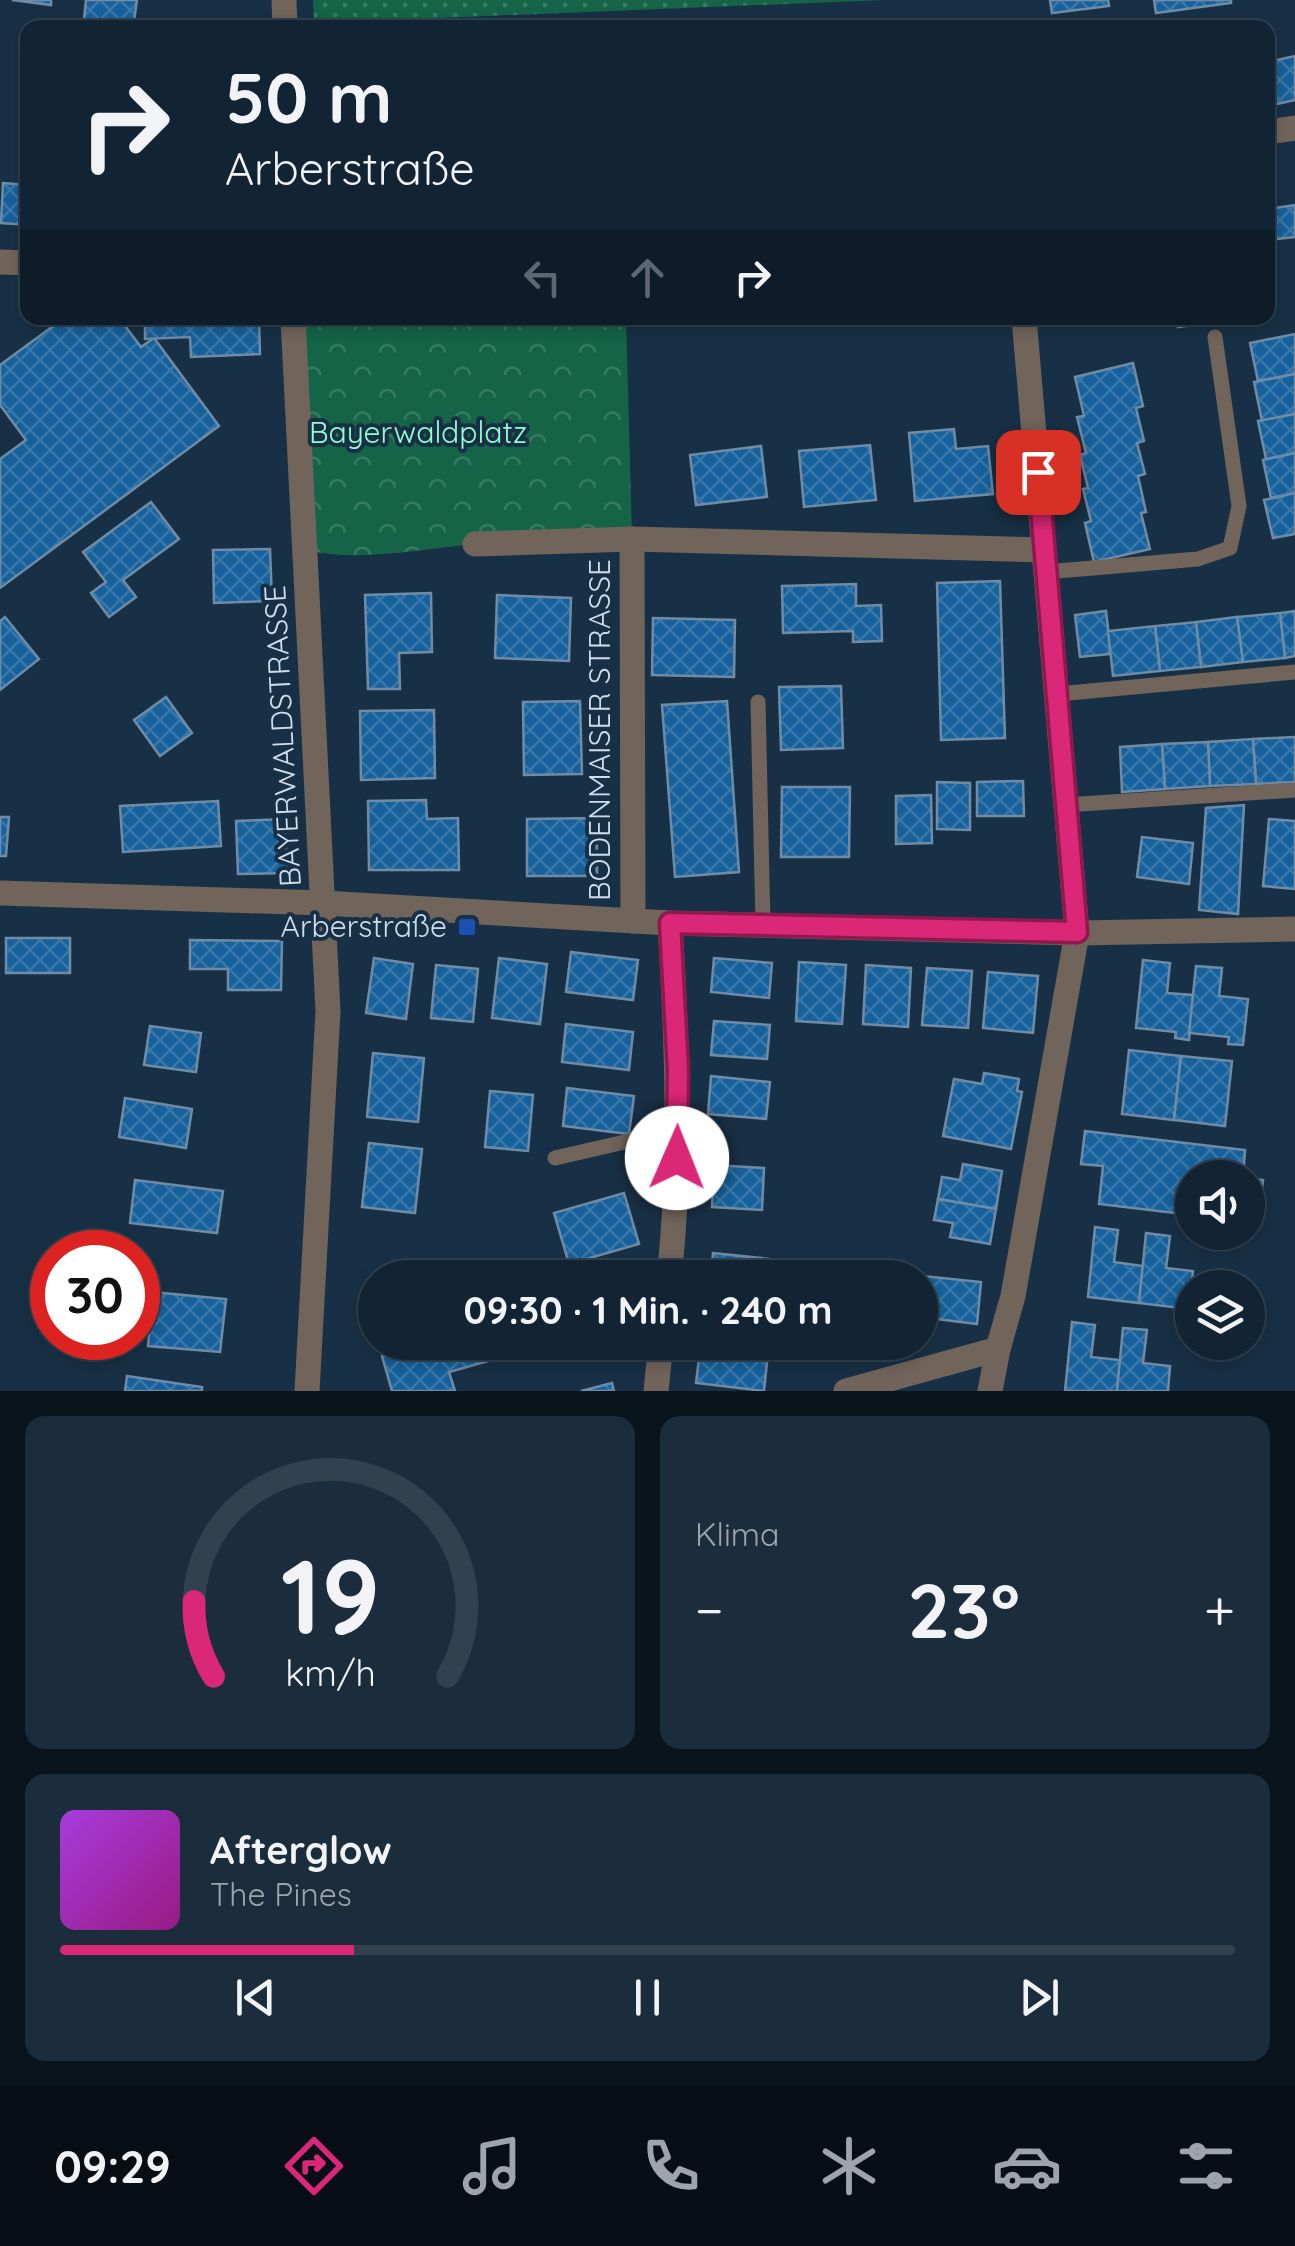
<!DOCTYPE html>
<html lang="de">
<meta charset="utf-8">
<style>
body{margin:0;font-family:Quicksand,sans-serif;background:#1b2c3c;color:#f1f3f6;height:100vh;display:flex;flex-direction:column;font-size:38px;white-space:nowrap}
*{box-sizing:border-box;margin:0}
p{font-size:32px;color:#9ca4ac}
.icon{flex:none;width:55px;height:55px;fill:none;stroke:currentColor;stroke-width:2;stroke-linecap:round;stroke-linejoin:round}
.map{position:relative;height:1391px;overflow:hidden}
.sheet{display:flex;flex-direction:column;gap:25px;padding:25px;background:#0a141d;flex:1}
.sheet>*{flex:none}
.top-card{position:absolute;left:20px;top:20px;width:1255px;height:305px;border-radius:20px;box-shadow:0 5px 15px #0003,0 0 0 2px #31414f;background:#122434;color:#f1f3f6;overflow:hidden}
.controls{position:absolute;left:1175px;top:1160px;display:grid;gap:20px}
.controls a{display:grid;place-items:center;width:90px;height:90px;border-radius:50%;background:#122434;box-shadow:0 5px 15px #0003,0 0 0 2px #31414f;font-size:50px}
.speed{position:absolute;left:30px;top:1230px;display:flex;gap:20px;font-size:50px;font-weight:700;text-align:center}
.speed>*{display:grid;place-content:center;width:130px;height:130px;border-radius:50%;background:#122434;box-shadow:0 5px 15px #0003,0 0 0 2px #31414f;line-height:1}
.speed .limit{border:15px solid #d22;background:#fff;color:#111}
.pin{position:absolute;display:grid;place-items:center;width:85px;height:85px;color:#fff;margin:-42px;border-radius:20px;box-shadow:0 5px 15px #0006}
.me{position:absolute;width:110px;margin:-55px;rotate:1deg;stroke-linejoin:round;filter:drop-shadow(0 0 8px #0008)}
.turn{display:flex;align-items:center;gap:35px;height:210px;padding:0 40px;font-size:45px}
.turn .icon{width:130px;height:130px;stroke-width:2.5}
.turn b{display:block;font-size:70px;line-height:85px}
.lanes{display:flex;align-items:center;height:95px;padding:0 40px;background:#0003;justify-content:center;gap:50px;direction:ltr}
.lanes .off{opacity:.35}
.big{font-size:75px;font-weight:700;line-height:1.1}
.sheet .tile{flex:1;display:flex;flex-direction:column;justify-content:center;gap:15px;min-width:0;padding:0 35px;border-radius:20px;background:#1b2c3c}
.sheet .dial{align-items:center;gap:0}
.dial svg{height:260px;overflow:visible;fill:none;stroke:#31414f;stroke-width:7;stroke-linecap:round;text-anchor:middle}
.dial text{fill:#f1f3f6;stroke:none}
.song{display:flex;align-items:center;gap:30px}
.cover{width:120px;height:120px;border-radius:15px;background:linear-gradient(135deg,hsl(280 70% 55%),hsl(310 70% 35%))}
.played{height:10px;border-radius:5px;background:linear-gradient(90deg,#db2777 25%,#31414f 25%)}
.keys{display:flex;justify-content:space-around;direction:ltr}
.heat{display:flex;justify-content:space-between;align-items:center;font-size:55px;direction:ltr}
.sheet .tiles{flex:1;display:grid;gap:25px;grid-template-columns:1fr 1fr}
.tile:last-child{grid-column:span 2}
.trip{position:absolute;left:358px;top:1260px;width:580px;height:100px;border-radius:50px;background:#122434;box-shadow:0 5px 15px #0003,0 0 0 2px #31414f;font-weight:700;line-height:100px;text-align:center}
.dock{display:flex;height:160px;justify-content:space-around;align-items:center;background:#070e15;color:#9ca4ac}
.dock .icon{width:70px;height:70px}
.dock .active{color:#db2777}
.dock b{font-size:45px;color:#f1f3f6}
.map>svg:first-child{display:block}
</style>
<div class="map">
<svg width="1295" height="1391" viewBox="0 0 1295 1391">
<defs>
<pattern id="grass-dots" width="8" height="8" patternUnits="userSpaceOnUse" patternTransform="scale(2.5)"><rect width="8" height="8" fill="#156448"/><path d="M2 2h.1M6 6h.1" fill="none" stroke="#367a63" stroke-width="1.8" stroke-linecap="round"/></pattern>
<pattern id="forest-crowns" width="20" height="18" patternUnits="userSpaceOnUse" patternTransform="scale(2.5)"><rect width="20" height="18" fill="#156448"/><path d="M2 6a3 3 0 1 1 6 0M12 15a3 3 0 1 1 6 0" fill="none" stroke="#367a63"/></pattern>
<pattern id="building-cross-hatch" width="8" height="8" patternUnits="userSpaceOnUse" patternTransform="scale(2.5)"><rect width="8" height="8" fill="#16619b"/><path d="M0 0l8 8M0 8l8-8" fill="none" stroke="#3777a9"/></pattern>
</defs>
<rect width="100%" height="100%" fill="#183045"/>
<polygon fill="url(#grass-dots)" points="313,0 884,0 314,23"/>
<path fill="url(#forest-crowns)" d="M293 318H626L632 539C580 540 528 541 477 544 424 548 359 563 307 550Z"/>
<g fill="url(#building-cross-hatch)" stroke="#708ba5" stroke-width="2.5">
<polygon points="12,0 51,0 51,5"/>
<polygon points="86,0 137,0 133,28 83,28"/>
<polygon points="1050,0 1108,0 1109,6 1052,13"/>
<polygon points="1154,0 1231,0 1231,3 1156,13"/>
<polygon points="1295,56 1295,100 1273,105 1268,62"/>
<polygon points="3,183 28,185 28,225 1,223"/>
<polygon points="1295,205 1295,237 1268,240 1268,209"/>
<polygon points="64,318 119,318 141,347 154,338 219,426 0,588 0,459 26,440 0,405 0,365"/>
<polygon points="145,318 259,318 260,354 191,357 190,337 145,339"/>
<polygon points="592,318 621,318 621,322 592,323"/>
<polygon points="1176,318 1236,318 1236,319 1178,327"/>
<polygon points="1295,334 1295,374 1258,381 1250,343"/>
<polygon points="1133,363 1143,406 1136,408 1144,441 1137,443 1145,474 1138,476 1146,512 1141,513 1150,549 1094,562 1085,523 1091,521 1083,489 1088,488 1080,455 1086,453 1077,417 1084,416 1075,377"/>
<polygon points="1295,374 1295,414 1262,421 1254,382"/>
<polygon points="1295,414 1295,453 1266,459 1258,421"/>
<polygon points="954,429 956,449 988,446 993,494 915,501 909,433"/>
<polygon points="870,445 876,500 804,507 799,451"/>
<polygon points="761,446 767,497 696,505 690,455"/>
<polygon points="1295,453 1295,493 1271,498 1263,460"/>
<polygon points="1295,493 1295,534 1273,538 1264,500"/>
<polygon points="151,502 179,539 123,580 136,597 109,617 91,593 106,582 83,552"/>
<polygon points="270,549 272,601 214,603 213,550"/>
<polygon points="1000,581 1005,738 941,740 937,583"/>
<polygon points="856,584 856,606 881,605 882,641 853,642 853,631 783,633 782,586"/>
<polygon points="431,593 432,652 399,653 400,689 368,689 365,595"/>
<polygon points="497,595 571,598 569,661 495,658"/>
<polygon points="1106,611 1111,654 1080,657 1075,615"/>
<polygon points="1295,611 1295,656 1285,658 1280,613"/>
<polygon points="1280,613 1285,658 1243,662 1237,617"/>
<polygon points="5,617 39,659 0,690 0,621"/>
<polygon points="1237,617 1243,662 1201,667 1196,622"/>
<polygon points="653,618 735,620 734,677 652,675"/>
<polygon points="1196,622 1201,667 1160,671 1155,626"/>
<polygon points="1155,626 1160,671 1113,676 1108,631"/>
<polygon points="841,686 843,748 781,750 779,687"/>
<polygon points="166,697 192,733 160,756 134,720"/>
<polygon points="580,701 582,774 524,775 523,702"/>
<polygon points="727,701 739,872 675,877 662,705"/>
<polygon points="434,710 435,778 361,780 360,711"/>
<polygon points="1295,737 1295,782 1256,784 1253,739"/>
<polygon points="1253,739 1256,784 1210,786 1208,742"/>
<polygon points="1208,742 1210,786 1165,789 1162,744"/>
<polygon points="1162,744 1165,789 1122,792 1120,747"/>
<polygon points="1023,781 1024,816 977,816 977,782"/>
<polygon points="937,782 970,783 970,830 937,829"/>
<polygon points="782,787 850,787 849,857 781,857"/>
<polygon points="931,795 932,843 896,844 896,796"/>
<polygon points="426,800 427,819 458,818 459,870 369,870 368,801"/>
<polygon points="218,801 221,846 123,852 120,806"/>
<polygon points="1244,805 1238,914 1199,910 1206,808"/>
<polygon points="0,817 9,817 6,856 0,856"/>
<polygon points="597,818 597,876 527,876 527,819"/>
<polygon points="285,819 287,873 238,874 236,821"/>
<polygon points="1269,819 1295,821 1295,889 1263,886"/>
<polygon points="1142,837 1193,843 1189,884 1137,877"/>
<rect x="6" y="938" width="64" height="35"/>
<polygon points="190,940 282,941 281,990 228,990 228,969 190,969"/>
<polygon points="571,952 638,960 633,1000 566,992"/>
<polygon points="374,958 413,964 406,1019 366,1013"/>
<polygon points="499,958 547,964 540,1024 492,1018"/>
<polygon points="714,958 772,963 769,998 711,992"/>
<polygon points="1143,960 1170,963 1167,993 1193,995 1189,1040 1175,1038 1176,1032 1136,1028"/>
<polygon points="799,962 846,965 842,1024 796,1021"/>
<polygon points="436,965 478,969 473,1022 431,1018"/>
<polygon points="866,965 911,968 908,1027 863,1024"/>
<polygon points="1196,966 1222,968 1219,996 1248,999 1243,1045 1228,1044 1229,1037 1189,1033"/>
<polygon points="927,968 972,971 968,1028 922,1025"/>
<polygon points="988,972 1038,976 1033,1033 983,1028"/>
<polygon points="714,1021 770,1025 767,1059 711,1055"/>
<polygon points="566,1024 633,1032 629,1070 562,1062"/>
<polygon points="150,1026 201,1033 196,1072 144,1065"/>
<polygon points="1129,1050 1181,1056 1174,1120 1122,1114"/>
<polygon points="373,1053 424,1058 418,1122 367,1117"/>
<polygon points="1181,1056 1232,1061 1225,1126 1174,1120"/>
<polygon points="984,1073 1019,1079 1017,1091 1022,1092 1011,1149 943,1136 954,1079 982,1084"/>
<polygon points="711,1076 770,1082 766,1119 708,1114"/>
<polygon points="567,1088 634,1096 629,1134 563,1126"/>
<polygon points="490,1091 533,1095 528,1151 485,1147"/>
<polygon points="125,1098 192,1109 186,1148 119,1137"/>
<polygon points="1085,1131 1245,1150 1243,1178 1192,1178 1192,1215 1099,1204 1103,1166 1081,1164"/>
<polygon points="369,1143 422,1149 415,1213 362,1207"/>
<polygon points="963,1164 1002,1171 996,1209 938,1199 942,1177 960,1180"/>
<polygon points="714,1165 764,1168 762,1210 712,1207"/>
<polygon points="1248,1178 1263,1180 1258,1223 1248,1222"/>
<polygon points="135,1180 223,1191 217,1233 130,1223"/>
<polygon points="624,1193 639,1244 569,1264 554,1213"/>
<polygon points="938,1199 996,1209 990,1244 950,1237 953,1223 934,1220"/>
<polygon points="1095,1227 1118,1230 1114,1262 1143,1266 1139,1303 1088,1297"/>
<polygon points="1146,1233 1170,1236 1166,1268 1193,1271 1189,1309 1139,1303"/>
<polygon points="81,1237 114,1241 113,1252 79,1252"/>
<polygon points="713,1253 789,1261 788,1278 711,1278"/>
<polygon points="479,1263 482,1278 414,1278"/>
<polygon points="913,1275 981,1282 977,1324 920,1317 920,1278"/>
<polygon points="153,1292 226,1299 220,1352 148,1346"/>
<polygon points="1072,1322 1095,1325 1091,1357 1120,1360 1117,1391 1065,1391"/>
<polygon points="1123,1328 1147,1330 1143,1363 1170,1366 1168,1391 1117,1391"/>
<polygon points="433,1342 506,1342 510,1355 449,1372 455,1391 392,1391 382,1356"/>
<polygon points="552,1342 629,1342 627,1352"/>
<polygon points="701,1342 769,1344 764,1391 696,1383"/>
<polygon points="127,1376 202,1387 202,1391 125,1391"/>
<polygon points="612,1383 614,1391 581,1391"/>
</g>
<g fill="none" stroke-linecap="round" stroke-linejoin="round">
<g stroke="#71645a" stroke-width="15">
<polyline points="1046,572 1198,559 1230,548 1239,506 1215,337"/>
<polyline points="1058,694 1295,672"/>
<polyline points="758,702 763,925"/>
<polyline points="1065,805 1295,790"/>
<polyline points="555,1158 677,1130"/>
</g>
<g stroke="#71645a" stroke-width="25">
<polyline points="284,0 285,28"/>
<polyline points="1268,132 1295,128"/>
<polyline points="0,262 28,263"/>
<polyline points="293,318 328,1011 307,1391"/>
<polyline points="632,539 633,921"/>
<polyline points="475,544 632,539 1044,550"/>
<polyline points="0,893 323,903 670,923 1077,933 1295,929"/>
<path d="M669 1278C682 1159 677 1041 670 923"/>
<polyline points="656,1391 661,1342"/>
<polyline points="846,1391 998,1349"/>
<polyline points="990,1391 998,1349 1013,1296 1077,933 1024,318"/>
</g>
</g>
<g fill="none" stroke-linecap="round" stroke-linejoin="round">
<g stroke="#8e194d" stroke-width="25">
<polyline id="route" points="677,1158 678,1070 670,923 1077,932 1038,472"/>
</g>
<use href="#route" stroke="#db2777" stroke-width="18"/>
</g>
<rect fill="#1a4fb4" stroke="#183045" stroke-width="4" x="457" y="917" width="20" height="20" rx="5"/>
<g text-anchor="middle" stroke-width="8" stroke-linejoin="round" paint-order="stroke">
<g font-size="30" fill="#93fbcd" stroke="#183045">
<text x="418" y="443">Bayerwaldplatz</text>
</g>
<g font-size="30" fill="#cfddeb" stroke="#183045">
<text transform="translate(600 730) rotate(-90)" y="10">BODENMAISER STRASSE</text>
<text transform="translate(283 736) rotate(-93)" y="10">BAYERWALDSTRASSE</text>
</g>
<g font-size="30" fill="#cfddeb" stroke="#183045" text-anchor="end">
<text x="447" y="937">Arberstraße</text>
</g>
</g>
</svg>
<div class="controls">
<a><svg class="icon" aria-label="sound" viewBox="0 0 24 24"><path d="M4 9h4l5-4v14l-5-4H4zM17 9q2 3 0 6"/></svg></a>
<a><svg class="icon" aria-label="layers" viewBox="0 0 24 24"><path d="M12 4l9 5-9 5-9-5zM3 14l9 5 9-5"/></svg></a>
</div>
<div class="speed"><div class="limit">30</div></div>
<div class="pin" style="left:1038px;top:472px;background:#d93025"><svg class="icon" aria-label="arrive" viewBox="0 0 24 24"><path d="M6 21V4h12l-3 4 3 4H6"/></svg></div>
<svg class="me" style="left:677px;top:1158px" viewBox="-20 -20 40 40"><circle r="19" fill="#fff"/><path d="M0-13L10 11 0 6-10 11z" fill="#db2777"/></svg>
<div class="trip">09:30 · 1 Min. · 240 m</div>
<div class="top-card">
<div class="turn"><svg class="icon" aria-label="right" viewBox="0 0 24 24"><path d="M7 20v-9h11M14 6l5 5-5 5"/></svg><div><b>50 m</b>Arberstraße</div></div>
<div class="lanes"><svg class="icon off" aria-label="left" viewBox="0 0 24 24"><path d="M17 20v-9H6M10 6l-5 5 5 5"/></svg><svg class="icon off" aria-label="ahead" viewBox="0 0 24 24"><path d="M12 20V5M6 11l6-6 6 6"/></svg><svg class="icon" aria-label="right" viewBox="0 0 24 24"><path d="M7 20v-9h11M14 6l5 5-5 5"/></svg></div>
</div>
</div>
<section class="sheet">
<div class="tiles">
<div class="tile dial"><svg viewBox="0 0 100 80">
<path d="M14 69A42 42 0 1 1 86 69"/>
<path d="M14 69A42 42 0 0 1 8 46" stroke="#db2777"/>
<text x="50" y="56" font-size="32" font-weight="700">19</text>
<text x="50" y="72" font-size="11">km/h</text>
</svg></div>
<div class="tile"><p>Klima</p>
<div class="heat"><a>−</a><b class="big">23°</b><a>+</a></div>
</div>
<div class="tile">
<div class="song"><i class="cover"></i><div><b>Afterglow</b><p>The Pines</p></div></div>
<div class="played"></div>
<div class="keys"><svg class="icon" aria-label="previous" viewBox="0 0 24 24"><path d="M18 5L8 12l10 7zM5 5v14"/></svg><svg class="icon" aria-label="pause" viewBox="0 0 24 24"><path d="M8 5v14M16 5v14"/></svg><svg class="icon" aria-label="next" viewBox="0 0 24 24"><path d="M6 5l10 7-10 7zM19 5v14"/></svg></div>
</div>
</div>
</section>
<nav class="dock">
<b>09:29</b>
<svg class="icon active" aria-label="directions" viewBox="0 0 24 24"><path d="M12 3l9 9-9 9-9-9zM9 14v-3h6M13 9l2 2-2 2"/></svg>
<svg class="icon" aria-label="music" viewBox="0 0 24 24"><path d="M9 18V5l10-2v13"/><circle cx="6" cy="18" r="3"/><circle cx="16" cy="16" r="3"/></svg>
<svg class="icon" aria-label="phone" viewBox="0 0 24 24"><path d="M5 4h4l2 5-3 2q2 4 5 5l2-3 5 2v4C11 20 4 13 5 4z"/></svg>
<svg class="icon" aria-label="climate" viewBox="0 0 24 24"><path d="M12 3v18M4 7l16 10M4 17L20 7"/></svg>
<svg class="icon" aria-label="car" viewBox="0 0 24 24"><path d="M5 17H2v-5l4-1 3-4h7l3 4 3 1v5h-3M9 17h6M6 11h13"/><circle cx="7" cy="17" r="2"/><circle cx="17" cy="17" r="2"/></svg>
<svg class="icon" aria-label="filters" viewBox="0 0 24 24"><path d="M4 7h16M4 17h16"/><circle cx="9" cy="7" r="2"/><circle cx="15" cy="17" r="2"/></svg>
</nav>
